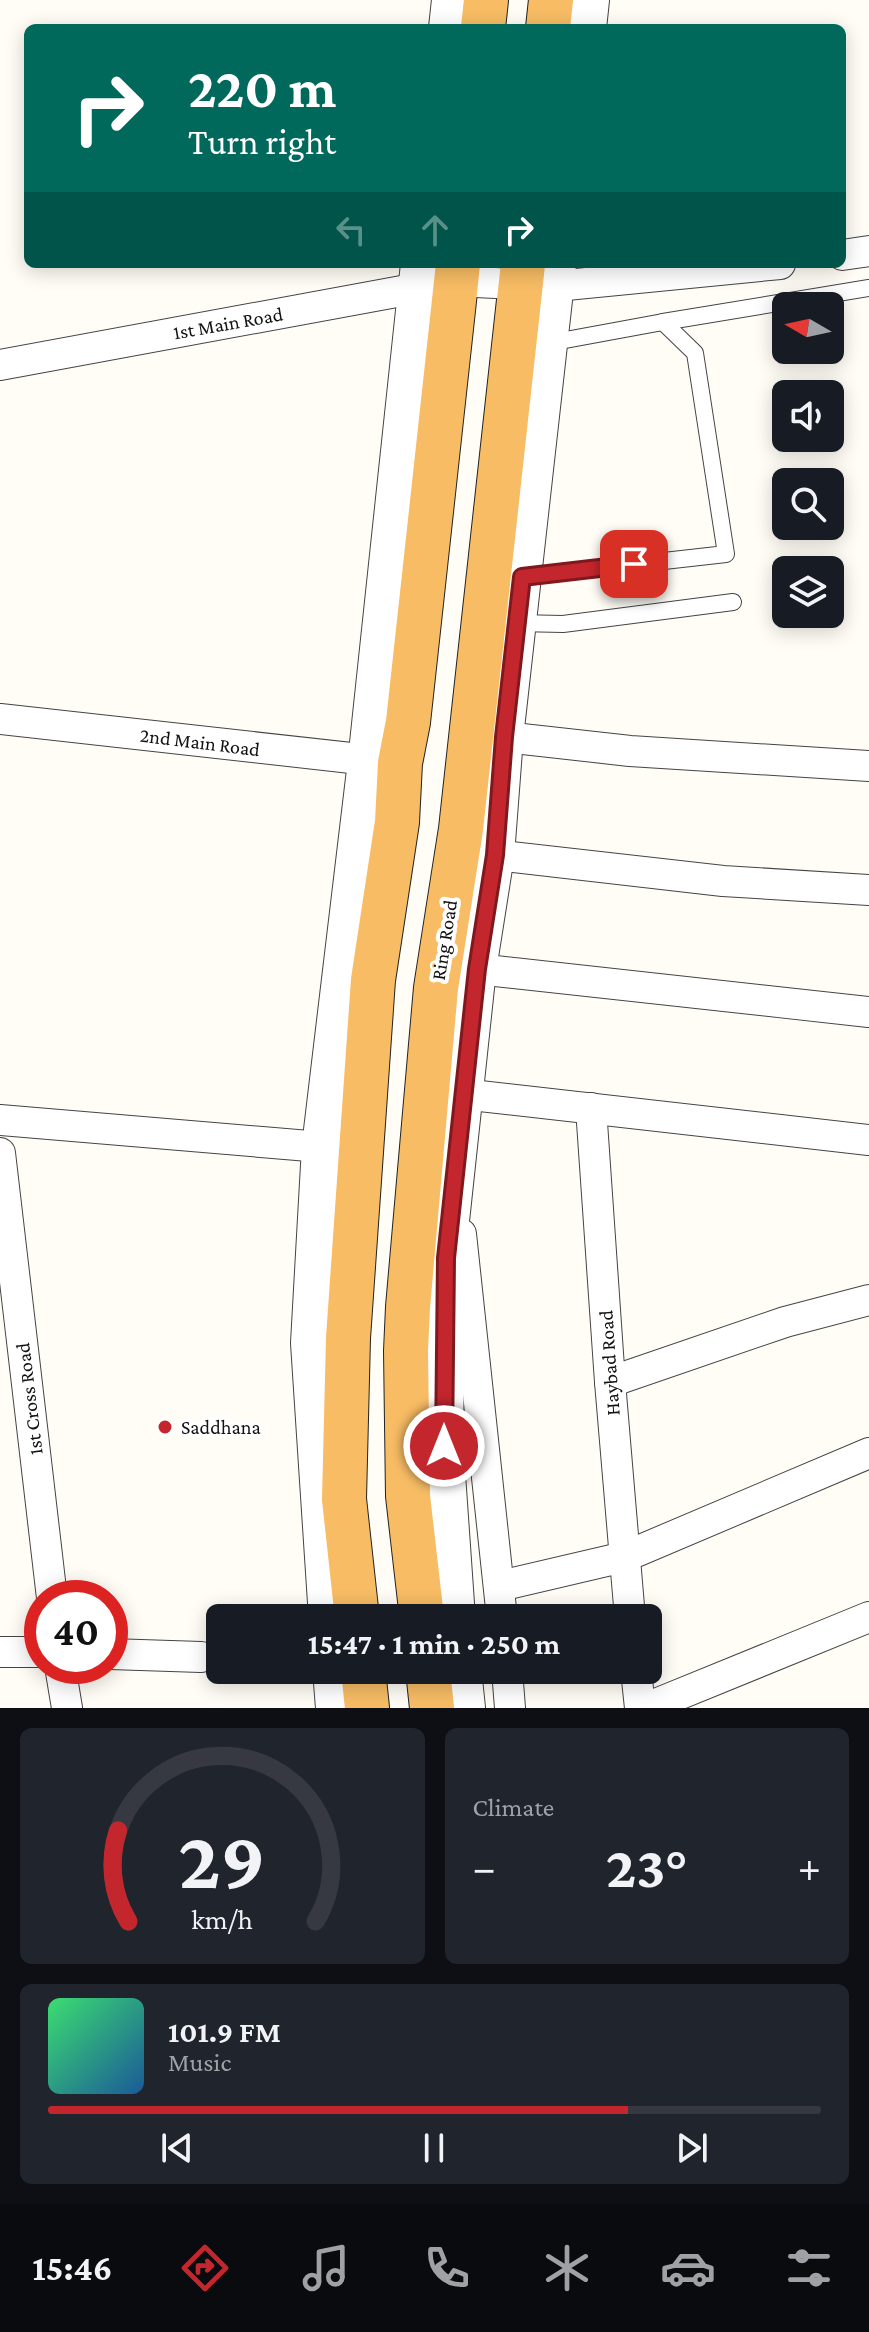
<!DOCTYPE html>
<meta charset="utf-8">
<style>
body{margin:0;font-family:"Crimson Pro",serif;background:#20242c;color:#f1f3f6;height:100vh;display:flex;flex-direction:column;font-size:30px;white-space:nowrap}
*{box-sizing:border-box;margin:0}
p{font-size:26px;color:#9ea1a6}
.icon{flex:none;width:44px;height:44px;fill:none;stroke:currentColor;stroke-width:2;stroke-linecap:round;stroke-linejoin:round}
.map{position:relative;height:1708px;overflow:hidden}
.drawer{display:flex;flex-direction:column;gap:20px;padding:20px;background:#0d0f14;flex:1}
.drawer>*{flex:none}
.guide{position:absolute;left:24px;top:24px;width:822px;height:244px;border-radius:12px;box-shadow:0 4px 20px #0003;background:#00695c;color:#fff;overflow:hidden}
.needle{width:52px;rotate:279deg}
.fabs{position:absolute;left:772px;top:292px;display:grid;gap:16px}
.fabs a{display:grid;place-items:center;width:72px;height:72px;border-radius:12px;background:#171b24;box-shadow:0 4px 20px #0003;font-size:40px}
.speed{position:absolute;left:24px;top:1580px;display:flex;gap:16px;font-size:40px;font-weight:700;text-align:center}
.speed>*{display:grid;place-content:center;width:104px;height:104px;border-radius:50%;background:#171b24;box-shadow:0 4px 20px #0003;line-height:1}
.speed .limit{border:12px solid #d22;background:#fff;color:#111}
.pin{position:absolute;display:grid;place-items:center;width:68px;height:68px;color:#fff;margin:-34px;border-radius:16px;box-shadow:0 4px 12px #0006}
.me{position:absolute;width:88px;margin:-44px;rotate:0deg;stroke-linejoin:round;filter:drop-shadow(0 0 6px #0008)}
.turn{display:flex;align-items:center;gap:28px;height:168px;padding:0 32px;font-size:36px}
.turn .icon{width:104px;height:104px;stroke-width:2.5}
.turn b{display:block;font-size:56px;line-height:68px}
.lanes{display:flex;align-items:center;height:76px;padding:0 32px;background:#0003;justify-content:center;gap:40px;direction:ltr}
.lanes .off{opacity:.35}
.big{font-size:60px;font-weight:700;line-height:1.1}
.drawer .card{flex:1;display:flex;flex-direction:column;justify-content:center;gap:12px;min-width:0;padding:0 28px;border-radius:12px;background:#20242c}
.drawer .dial{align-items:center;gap:0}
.dial svg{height:208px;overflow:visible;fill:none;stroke:#363941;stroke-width:7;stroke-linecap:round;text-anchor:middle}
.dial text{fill:#f1f3f6;stroke:none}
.song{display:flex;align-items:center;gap:24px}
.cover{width:96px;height:96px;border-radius:12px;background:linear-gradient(135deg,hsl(140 70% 55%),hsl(210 70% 35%))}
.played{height:8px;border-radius:4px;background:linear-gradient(90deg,#c4262e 75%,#363941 75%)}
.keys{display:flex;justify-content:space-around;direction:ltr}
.heat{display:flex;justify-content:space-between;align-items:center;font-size:44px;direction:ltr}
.drawer .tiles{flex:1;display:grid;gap:20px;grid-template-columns:1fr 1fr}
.card:last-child{grid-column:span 2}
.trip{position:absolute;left:206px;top:1604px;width:456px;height:80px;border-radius:12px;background:#171b24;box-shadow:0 4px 20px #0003;font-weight:700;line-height:80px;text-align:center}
.dock{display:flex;height:128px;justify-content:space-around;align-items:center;background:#090b0e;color:#9ea1a6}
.dock .icon{width:56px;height:56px}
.dock .selected{color:#c4262e}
.dock b{font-size:36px;color:#f1f3f6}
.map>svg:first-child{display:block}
</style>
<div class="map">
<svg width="869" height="1708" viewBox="0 0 869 1708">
<rect width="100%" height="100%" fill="#fffdf5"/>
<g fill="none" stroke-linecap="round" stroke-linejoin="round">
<g stroke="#444" stroke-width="18">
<g id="service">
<polyline points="663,322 869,288"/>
<polyline points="522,577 726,554 695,353 663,322 549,343"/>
<polyline points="516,623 563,624 733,602"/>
</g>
</g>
<g stroke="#444" stroke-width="32">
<g id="minor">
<polyline points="842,255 869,251"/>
<polyline points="0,365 456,281 556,286 780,264"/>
<polyline points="0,719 387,762"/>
<polyline points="504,737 630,751 869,766"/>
<polyline points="495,855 723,881 869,890"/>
<polyline points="477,969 869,1012"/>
<polyline points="462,1094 869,1140"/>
<polyline points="591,1108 610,1382 630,1618"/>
<polyline points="0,1120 321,1147"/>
<polyline points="0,1153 52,1598"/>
<polyline points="461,1234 502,1618"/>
<polyline points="610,1382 785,1322 869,1300"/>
<polyline points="500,1586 624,1557 869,1453"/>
<polyline points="0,1652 42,1652"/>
<polyline points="110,1654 201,1657"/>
<polyline points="60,1666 67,1708"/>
<polyline points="507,1670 510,1708"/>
<polyline points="636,1670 640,1708"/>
<polyline points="646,1708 869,1617"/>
</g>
</g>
<g stroke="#444" stroke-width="40">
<g id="tertiary">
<polyline points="448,28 451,0"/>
<polyline points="587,28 590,0"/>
<polyline points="328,1618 310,1343 321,1147 367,762 420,264"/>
<polyline points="456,1618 444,1446 446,1258 477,969 495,855 504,737 557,264"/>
<polyline points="332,1670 335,1708"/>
<polyline points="462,1670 466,1708"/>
</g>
</g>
<g stroke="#222" stroke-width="46">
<g id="trunk">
<polyline points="483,28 486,0"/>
<polyline points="548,28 551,0"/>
<polyline points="357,1618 344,1499 348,1338 373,980 397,822 400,763 408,722 458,264"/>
<polyline points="422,1618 408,1496 406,1351 408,1307 436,988 461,829 523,264"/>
<polyline points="363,1670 367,1708"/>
<polyline points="428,1670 432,1708"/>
</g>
</g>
<use href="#service" stroke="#fff" stroke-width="16"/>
<use href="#minor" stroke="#fff" stroke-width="30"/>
<use href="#tertiary" stroke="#fff" stroke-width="38"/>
<use href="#trunk" stroke="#f7bc64" stroke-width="44"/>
</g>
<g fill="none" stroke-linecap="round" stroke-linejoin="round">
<g stroke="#7f191e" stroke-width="20">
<polyline id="route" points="444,1446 446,1258 477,969 495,855 504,737 522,577 634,564"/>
</g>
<use href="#route" stroke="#c4262e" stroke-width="14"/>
</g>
<circle fill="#c4262e" stroke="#fff" stroke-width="3" cx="165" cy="1427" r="8"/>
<g text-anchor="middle" stroke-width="8" stroke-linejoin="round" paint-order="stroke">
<g font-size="20" fill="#111" stroke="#fff">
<text transform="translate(228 323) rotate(-10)" y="7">1st Main Road</text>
<text transform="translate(200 742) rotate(7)" y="7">2nd Main Road</text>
<text transform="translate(444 940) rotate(-81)" y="7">Ring Road</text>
<text transform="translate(609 1363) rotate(-94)" y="7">Haybad Road</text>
<text transform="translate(29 1399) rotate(-97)" y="7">1st Cross Road</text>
</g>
<g font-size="20" fill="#111" stroke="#fff" text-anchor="start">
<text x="181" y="1434">Saddhana</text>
</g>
</g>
</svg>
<div class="fabs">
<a><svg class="needle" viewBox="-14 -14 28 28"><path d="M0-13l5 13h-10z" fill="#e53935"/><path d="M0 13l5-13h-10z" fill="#9ea1a6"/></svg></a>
<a><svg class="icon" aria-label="sound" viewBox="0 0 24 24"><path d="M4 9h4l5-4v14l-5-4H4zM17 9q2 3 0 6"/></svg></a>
<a><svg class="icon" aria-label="search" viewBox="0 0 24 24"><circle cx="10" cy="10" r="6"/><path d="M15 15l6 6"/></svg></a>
<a><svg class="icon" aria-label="layers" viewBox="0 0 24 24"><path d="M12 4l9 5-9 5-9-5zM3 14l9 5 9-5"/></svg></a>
</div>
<div class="speed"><div class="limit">40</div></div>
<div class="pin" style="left:634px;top:564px;background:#d93025"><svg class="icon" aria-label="arrive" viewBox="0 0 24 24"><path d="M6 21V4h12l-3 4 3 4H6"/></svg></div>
<svg class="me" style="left:444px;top:1446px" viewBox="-20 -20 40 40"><circle r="17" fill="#c4262e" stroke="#fff" stroke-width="3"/><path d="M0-11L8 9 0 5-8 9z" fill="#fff"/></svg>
<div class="trip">15:47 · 1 min · 250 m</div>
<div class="guide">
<div class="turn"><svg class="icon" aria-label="right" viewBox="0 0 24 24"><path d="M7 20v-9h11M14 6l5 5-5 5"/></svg><div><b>220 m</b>Turn right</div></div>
<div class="lanes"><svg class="icon off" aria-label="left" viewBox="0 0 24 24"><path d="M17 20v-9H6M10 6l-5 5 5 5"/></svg><svg class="icon off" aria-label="ahead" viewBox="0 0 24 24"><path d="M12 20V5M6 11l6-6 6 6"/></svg><svg class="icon" aria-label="right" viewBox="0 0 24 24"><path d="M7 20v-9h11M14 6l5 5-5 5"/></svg></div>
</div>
</div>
<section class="drawer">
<div class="tiles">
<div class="card dial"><svg viewBox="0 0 100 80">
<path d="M14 69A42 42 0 1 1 86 69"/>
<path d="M14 69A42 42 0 0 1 10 34" stroke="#c4262e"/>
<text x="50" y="56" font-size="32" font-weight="700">29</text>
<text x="50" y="72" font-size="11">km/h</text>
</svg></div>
<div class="card"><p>Climate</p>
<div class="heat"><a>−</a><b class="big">23°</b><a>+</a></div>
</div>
<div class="card">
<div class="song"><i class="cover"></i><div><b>101.9 FM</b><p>Music</p></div></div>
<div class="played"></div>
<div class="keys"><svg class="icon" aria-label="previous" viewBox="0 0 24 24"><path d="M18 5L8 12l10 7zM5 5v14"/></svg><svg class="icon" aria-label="pause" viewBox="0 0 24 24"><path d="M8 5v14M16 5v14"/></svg><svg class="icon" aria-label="next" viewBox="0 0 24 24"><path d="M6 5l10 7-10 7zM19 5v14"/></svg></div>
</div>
</div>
</section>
<nav class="dock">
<b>15:46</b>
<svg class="icon selected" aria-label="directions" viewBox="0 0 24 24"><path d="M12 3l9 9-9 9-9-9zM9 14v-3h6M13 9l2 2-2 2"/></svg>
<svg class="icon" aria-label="music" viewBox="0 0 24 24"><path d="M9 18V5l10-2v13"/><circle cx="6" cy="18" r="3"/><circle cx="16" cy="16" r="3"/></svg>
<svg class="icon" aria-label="phone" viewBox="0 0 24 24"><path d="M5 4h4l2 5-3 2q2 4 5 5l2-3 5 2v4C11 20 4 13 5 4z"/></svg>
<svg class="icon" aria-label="climate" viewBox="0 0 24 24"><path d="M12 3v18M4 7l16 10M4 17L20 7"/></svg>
<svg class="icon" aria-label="car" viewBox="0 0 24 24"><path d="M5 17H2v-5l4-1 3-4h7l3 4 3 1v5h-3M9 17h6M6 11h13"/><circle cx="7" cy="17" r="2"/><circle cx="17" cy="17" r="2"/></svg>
<svg class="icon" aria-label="filters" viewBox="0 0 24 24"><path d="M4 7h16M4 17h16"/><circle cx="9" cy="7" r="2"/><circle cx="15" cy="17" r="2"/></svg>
</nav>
